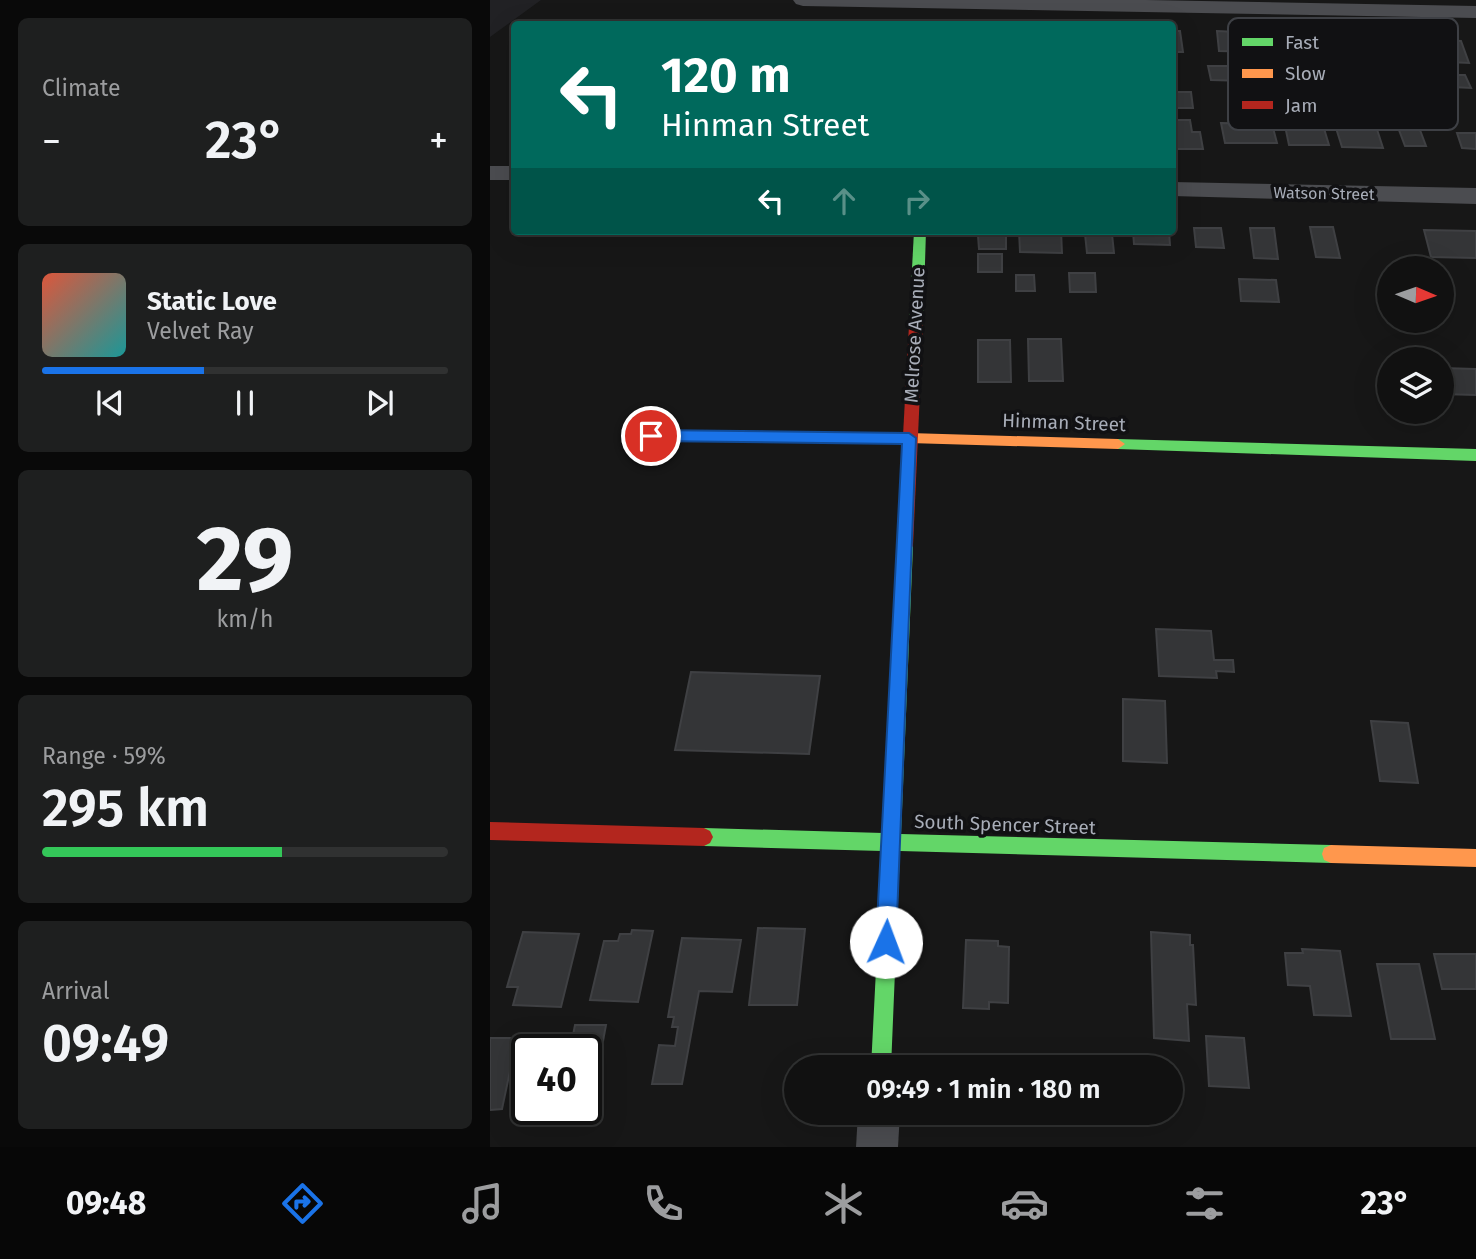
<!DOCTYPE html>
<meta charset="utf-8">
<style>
body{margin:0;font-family:"Fira Sans",sans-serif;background:#1e1f1f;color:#f1f3f6;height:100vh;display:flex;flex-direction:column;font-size:26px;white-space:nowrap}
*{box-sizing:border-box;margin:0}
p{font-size:23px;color:#9c9d9f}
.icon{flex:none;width:38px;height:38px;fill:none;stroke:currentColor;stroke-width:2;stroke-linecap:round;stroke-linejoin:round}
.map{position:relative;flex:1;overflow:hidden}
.details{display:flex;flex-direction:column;gap:18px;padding:18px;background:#090909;width:490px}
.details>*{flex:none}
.banner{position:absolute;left:21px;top:21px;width:665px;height:214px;border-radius:7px;box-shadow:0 7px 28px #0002,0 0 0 2px #303131;background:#00695c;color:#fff;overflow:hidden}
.needle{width:46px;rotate:92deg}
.tools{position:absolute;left:887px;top:256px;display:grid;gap:14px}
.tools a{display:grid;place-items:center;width:77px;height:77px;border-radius:50%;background:#111;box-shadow:0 7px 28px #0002,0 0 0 2px #303131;font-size:35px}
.speed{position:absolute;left:21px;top:1034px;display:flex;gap:14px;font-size:35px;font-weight:700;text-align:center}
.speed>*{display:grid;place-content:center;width:91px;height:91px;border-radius:50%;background:#111;box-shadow:0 7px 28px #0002,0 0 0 2px #303131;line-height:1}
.speed .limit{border:4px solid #111;border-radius:10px;background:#fff;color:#111}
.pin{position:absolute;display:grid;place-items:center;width:60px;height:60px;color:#fff;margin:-30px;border:4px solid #fff;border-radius:50%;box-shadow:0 2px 7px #0007}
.me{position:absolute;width:77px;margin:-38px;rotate:2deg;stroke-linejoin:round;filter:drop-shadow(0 0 5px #0008)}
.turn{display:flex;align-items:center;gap:24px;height:147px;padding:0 35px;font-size:32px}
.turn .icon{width:91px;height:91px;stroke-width:2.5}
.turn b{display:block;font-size:49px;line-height:60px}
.lanes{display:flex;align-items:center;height:66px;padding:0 35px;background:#0003;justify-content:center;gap:35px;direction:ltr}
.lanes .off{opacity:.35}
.big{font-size:52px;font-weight:600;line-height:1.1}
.details .widget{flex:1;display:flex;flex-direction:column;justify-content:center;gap:10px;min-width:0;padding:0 24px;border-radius:10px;background:#1e1f1f}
.details .dial{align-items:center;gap:0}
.dial b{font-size:91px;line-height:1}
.song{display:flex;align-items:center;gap:21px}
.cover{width:84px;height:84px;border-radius:10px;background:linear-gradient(135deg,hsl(10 70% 55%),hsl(180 70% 35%))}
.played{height:7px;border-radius:4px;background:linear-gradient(90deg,#1a73e8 40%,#303131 40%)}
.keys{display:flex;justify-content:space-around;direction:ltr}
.heat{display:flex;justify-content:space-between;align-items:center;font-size:38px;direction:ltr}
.charge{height:10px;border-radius:5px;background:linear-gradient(90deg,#34c759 59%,#303131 0)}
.trip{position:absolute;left:294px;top:1055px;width:399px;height:70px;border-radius:35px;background:#111;box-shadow:0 7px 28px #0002,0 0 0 2px #303131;font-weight:600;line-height:70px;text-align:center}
.menu{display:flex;height:112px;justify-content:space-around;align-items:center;background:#070707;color:#9c9d9f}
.menu .icon{width:49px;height:49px}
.menu .active{color:#1a73e8}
.menu b{font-size:32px;color:#f1f3f6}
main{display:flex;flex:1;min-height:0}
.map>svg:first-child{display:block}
</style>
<main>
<section class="details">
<div class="widget"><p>Climate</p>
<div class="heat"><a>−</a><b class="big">23°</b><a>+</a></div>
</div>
<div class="widget">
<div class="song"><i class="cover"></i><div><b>Static Love</b><p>Velvet Ray</p></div></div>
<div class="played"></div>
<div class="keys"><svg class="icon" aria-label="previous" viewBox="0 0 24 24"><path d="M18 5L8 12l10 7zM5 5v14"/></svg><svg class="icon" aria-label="pause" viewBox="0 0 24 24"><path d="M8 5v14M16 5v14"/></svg><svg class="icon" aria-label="next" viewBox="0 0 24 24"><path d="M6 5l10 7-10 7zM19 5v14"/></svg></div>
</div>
<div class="widget dial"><b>29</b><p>km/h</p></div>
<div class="widget"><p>Range · 59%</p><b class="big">295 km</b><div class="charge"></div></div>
<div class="widget"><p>Arrival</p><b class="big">09:49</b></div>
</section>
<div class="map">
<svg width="986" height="1147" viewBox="0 0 986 1147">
<rect width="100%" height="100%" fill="#171717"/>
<polygon fill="#212124" points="0,0 51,0 0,37"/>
<g fill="#343537" stroke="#3f4043" stroke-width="2">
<polygon points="682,31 690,31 693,52 682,52"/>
<polygon points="727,31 767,33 770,52 729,51"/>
<polygon points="950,40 971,41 979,63 958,62"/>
<polygon points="718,66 753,66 757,81 721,80"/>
<polygon points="957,75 975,75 981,88 962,87"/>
<polygon points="682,92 701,92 703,108 682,108"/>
<polygon points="682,120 700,120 702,132 710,132 713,149 682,149"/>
<polygon points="856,120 884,120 893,148 852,147 846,128 858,128"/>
<polygon points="794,121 832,122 839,145 799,145"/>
<polygon points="731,123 782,124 787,143 735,143"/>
<polygon points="909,130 930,130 936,146 915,146"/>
<polygon points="967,133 986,133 986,149 972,148"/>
<polygon points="820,227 843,227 850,258 826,257"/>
<polygon points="704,228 731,228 734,248 706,247"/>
<polygon points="760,228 784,228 788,259 764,258"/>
<polygon points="934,230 986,231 986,258 941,257"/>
<polygon points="485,231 516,231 516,249 489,249 488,236 484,236"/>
<polygon points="529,231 571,231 572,253 530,252"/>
<polygon points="643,231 679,231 680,245 644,244"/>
<polygon points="595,234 622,234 624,253 597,253"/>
<rect x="488" y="254" width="24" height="18"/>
<polygon points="579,273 605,273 606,292 580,292"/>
<polygon points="526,275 544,275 545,291 526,291"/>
<polygon points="749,279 786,280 789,302 751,301"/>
<polygon points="538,339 571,339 573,381 539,381"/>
<polygon points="488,340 520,340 521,382 488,382"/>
<polygon points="952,368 986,369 986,395 952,394"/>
<polygon points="666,629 721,631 724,660 743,660 744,672 726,671 727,678 669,676"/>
<polygon points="201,672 330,676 319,754 185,750"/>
<polygon points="633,699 675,701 677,763 633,761"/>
<polygon points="881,721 918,723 928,783 890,781"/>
<polygon points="268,928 315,929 307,1005 259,1005"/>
<polygon points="142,930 163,931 148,1002 100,1000 114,941 128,941 130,934 141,934"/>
<polygon points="33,932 89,934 71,1007 23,1005 28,987 17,987"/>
<polygon points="661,932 700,935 700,945 703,945 706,1005 697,1004 699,1041 664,1038"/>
<polygon points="192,938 251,940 242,992 209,991 192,1084 162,1084 169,1045 185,1046 188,1027 182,1027 184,1017 178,1017"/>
<polygon points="476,940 508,941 508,946 519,947 518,1003 499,1002 499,1009 473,1008"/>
<polygon points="812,949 850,951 861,1016 824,1015 820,986 798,985 795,953 813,953"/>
<polygon points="944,954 986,954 986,989 952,989"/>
<polygon points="887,964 929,964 945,1039 901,1039"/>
<polygon points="85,1025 116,1025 108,1068 96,1068 96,1050 80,1050"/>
<polygon points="716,1036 754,1038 759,1088 719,1086"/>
<polygon points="0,1038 27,1038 12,1109 0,1110"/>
</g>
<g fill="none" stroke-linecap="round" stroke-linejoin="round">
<g fill="#4b4c50" fill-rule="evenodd">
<polygon points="303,0 656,0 986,6 986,18 313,6 306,4"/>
<rect x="0" y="166" width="24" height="14"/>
<polygon points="682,182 986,188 986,204 682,196"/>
<polygon points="368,1113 410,1113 408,1147 366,1147"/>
</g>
<g fill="#63d668" fill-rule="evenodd">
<polygon points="424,231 436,231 433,325 426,330 419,325"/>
<polygon points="628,439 986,449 986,461 628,449 621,444"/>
<polygon points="415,540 420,542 423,546 411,834 841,845 848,848 850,854 848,860 841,863 410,851 401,1068 381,1068 392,851 214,846 208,843 205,837 208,831 214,828 393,833 407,546 410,542"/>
</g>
<g fill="#ff974d" fill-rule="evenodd">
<polygon points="161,431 419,433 628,439 635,444 628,449 419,443 161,441 154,436"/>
<polygon points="841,845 986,849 986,867 841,863 834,860 832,854 834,848"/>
</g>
<g fill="#b3261e" fill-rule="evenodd">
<polygon points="426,320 433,325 423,546 420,550 410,550 407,546 419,325"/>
<polygon points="0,822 214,828 220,831 223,837 220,843 214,846 0,840"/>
</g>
</g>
<polygon fill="#1a73e8" stroke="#114b97" stroke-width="2" points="161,430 419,433 426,438 406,942 403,949 396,951 389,949 386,942 412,444 161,441 154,436"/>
<g text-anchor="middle" stroke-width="7" stroke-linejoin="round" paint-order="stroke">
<g font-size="16" fill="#a8adb8" stroke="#111113">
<text transform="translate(834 193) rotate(1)" y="6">Watson Street</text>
</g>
<g font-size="19" fill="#a8adb8" stroke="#111113">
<text transform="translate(424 335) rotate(-87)" y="7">Melrose Avenue</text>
<text transform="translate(574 422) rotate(2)" y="7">Hinman Street</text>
<text transform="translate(515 824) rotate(2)" y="7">South Spencer Street</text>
</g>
</g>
<rect x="738" y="18" width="230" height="112" rx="10" fill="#111113" stroke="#3e4045" stroke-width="2"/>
<rect x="752" y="38" width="31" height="8" fill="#63d668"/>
<rect x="752" y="69" width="31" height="9" fill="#ff974d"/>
<rect x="752" y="101" width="31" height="8" fill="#b3261e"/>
<g font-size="19" fill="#a8adb8">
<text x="795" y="49">Fast</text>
<text x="795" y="80">Slow</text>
<text x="795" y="112">Jam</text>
</g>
</svg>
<div class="tools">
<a><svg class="needle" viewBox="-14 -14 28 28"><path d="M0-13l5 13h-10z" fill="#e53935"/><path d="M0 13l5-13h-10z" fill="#9c9d9f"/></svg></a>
<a><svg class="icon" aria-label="layers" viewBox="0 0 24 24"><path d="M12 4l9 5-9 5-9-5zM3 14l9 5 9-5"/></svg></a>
</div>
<div class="speed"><div class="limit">40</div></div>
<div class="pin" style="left:161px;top:436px;background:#d93025"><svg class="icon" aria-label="arrive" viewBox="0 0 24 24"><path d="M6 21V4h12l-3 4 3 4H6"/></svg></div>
<svg class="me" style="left:396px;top:942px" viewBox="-20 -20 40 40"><circle r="19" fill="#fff"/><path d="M0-13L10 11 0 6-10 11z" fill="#1a73e8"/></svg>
<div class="trip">09:49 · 1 min · 180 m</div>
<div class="banner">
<div class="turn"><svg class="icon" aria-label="left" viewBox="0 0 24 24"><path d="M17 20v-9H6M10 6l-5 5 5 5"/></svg><div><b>120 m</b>Hinman Street</div></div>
<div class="lanes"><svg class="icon" aria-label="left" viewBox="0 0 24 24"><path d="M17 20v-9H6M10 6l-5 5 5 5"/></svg><svg class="icon off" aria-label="ahead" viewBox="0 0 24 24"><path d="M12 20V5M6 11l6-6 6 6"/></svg><svg class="icon off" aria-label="right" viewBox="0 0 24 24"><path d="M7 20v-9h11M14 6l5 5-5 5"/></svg></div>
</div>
</div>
</main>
<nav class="menu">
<b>09:48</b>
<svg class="icon active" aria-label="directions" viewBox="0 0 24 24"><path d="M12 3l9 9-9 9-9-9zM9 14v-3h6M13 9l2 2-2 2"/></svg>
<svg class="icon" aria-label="music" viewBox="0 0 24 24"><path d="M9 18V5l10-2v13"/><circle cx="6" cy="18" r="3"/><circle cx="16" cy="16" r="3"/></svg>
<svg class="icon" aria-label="phone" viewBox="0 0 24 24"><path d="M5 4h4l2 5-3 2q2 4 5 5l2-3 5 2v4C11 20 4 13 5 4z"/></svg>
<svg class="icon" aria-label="climate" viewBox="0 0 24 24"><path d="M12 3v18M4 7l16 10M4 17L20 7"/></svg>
<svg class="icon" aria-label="car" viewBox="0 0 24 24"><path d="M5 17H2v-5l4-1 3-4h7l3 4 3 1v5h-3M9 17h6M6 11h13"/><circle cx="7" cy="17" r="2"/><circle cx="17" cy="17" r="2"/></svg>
<svg class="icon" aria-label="filters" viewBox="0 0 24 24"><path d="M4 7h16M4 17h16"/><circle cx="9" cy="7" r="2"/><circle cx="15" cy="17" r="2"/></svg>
<b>23°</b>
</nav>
